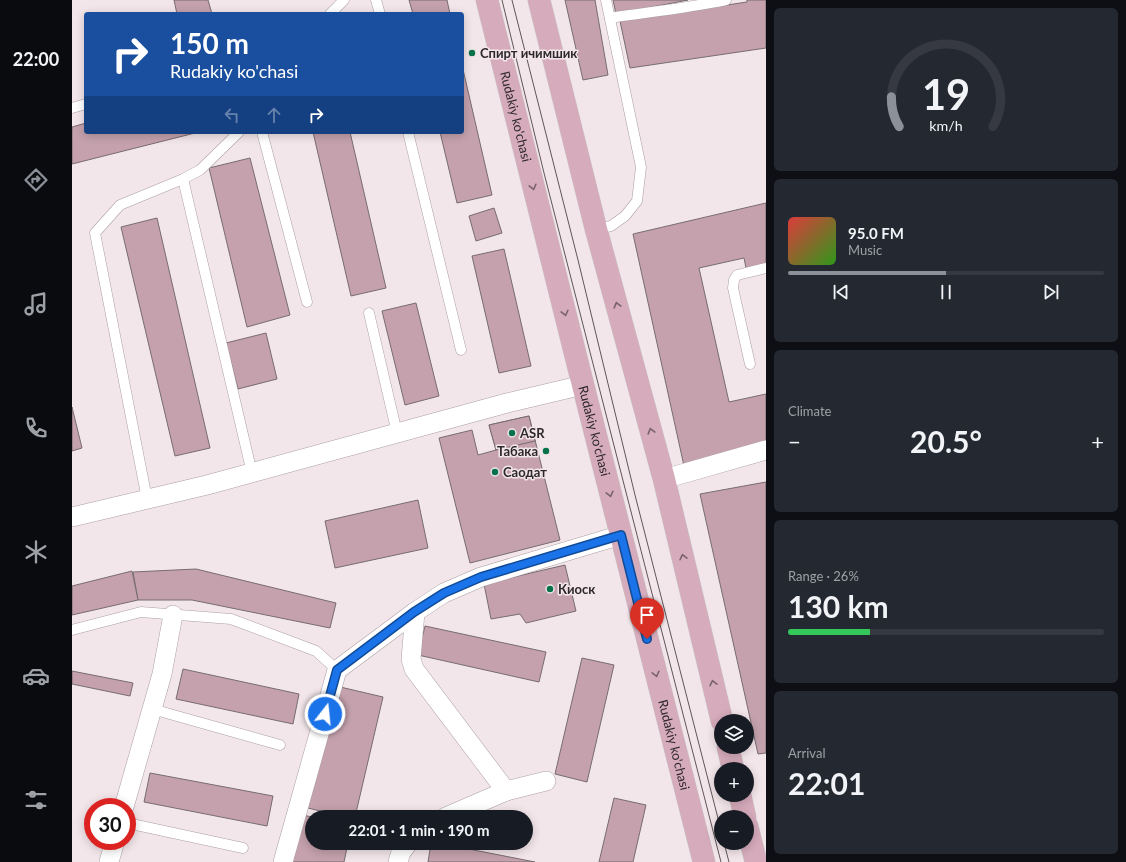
<!DOCTYPE html>
<meta charset="utf-8">
<style>
body{margin:0;font-family:Lato,sans-serif;background:#242831;color:#f1f3f6;height:100vh;display:flex;flex-direction:column;font-size:15px;white-space:nowrap}
*{box-sizing:border-box;margin:0}
p{font-size:13px;color:#9ea1a6}
.icon{flex:none;width:22px;height:22px;fill:none;stroke:currentColor;stroke-width:2;stroke-linecap:round;stroke-linejoin:round}
.map{position:relative;flex:1;overflow:hidden}
.details{display:flex;flex-direction:column;gap:8px;padding:8px;background:#0d0f14;width:360px}
.details>*{flex:none}
.guide{position:absolute;left:12px;top:12px;width:380px;height:122px;border-radius:4px;box-shadow:0 2px 10px #0003;background:#1a4fa0;color:#fff;overflow:hidden}
.buttons{position:absolute;left:642px;top:714px;display:grid;gap:8px}
.buttons a{display:grid;place-items:center;width:40px;height:40px;border-radius:50%;background:#171b24;box-shadow:0 2px 10px #0003;font-size:20px}
.speed{position:absolute;left:12px;top:798px;display:flex;gap:8px;font-size:20px;font-weight:700;text-align:center}
.speed>*{display:grid;place-content:center;width:52px;height:52px;border-radius:50%;background:#171b24;box-shadow:0 2px 10px #0003;line-height:1}
.speed .limit{border:6px solid #d22;background:#fff;color:#111}
.pin{position:absolute;display:grid;place-items:center;width:34px;height:34px;color:#fff;margin:-41px -17px;border-radius:50% 50% 50% 0;rotate:-45deg;box-shadow:0 0 4px #0007}
.pin .icon{rotate:45deg}
.me{position:absolute;width:44px;margin:-22px;rotate:16deg;stroke-linejoin:round;filter:drop-shadow(0 0 3px #0008)}
.turn{display:flex;align-items:center;gap:14px;height:84px;padding:0 20px;font-size:18px}
.turn .icon{width:52px;height:52px;stroke-width:2.5}
.turn b{display:block;font-size:28px;line-height:34px}
.lanes{display:flex;align-items:center;height:38px;padding:0 20px;background:#0003;justify-content:center;gap:20px;direction:ltr}
.lanes .off{opacity:.35}
.big{font-size:30px;font-weight:700;line-height:1.1}
.details .tile{flex:1;display:flex;flex-direction:column;justify-content:center;gap:6px;min-width:0;padding:0 14px;border-radius:6px;background:#242831}
.details .dial{align-items:center;gap:0}
.dial svg{height:104px;overflow:visible;fill:none;stroke:#363941;stroke-width:7;stroke-linecap:round;text-anchor:middle}
.dial text{fill:#f1f3f6;stroke:none}
.song{display:flex;align-items:center;gap:12px}
.cover{width:48px;height:48px;border-radius:6px;background:linear-gradient(135deg,hsl(0 70% 55%),hsl(110 70% 35%))}
.played{height:4px;border-radius:2px;background:linear-gradient(90deg,#8c9099 50%,#363941 50%)}
.keys{display:flex;justify-content:space-around;direction:ltr}
.heat{display:flex;justify-content:space-between;align-items:center;font-size:22px;direction:ltr}
.charge{height:6px;border-radius:3px;background:linear-gradient(90deg,#34c759 26%,#363941 0)}
.trip{position:absolute;left:233px;top:810px;width:228px;height:40px;border-radius:20px;background:#171b24;box-shadow:0 2px 10px #0003;font-weight:700;line-height:40px;text-align:center}
main{display:flex;flex:1;min-height:0}
.menu{display:flex;flex-direction:column;width:72px;justify-content:space-around;align-items:center;background:#090b0e;color:#9ea1a6}
.menu .icon{width:28px;height:28px}
.menu .active{color:#8c9099}
.menu b{font-size:18px;color:#f1f3f6}
.map>svg:first-child{display:block}
</style>
<main>
<nav class="menu">
<b>22:00</b>
<svg class="icon active" aria-label="directions" viewBox="0 0 24 24"><path d="M12 3l9 9-9 9-9-9zM9 14v-3h6M13 9l2 2-2 2"/></svg>
<svg class="icon" aria-label="music" viewBox="0 0 24 24"><path d="M9 18V5l10-2v13"/><circle cx="6" cy="18" r="3"/><circle cx="16" cy="16" r="3"/></svg>
<svg class="icon" aria-label="phone" viewBox="0 0 24 24"><path d="M5 4h4l2 5-3 2q2 4 5 5l2-3 5 2v4C11 20 4 13 5 4z"/></svg>
<svg class="icon" aria-label="climate" viewBox="0 0 24 24"><path d="M12 3v18M4 7l16 10M4 17L20 7"/></svg>
<svg class="icon" aria-label="car" viewBox="0 0 24 24"><path d="M5 17H2v-5l4-1 3-4h7l3 4 3 1v5h-3M9 17h6M6 11h13"/><circle cx="7" cy="17" r="2"/><circle cx="17" cy="17" r="2"/></svg>
<svg class="icon" aria-label="filters" viewBox="0 0 24 24"><path d="M4 7h16M4 17h16"/><circle cx="9" cy="7" r="2"/><circle cx="15" cy="17" r="2"/></svg>
</nav>
<div class="map">
<svg width="694" height="862" viewBox="0 0 694 862">
<rect width="100%" height="100%" fill="#f3e6ea"/>
<g fill="#c4a1ad" stroke="#776c70">
<polygon points="102,0 136,0 140,14 105,14"/>
<polygon points="337,0 375,0 378,14 341,14"/>
<polygon points="493,0 523,0 536,75 511,80"/>
<polygon points="541,0 616,0 544,14"/>
<polygon points="675,0 694,0 694,48 558,68 548,21 675,2"/>
<polygon points="390,65 420,195 385,203 368,132 390,132"/>
<polygon points="14,123 14,132 127,132 0,164 0,127"/>
<polygon points="241,132 278,132 314,288 279,296"/>
<polygon points="178,158 218,315 175,327 137,168"/>
<polygon points="694,203 694,264 674,268 672,258 627,268 657,402 694,394 694,441 612,466 561,234"/>
<polygon points="422,208 430,233 404,241 397,216"/>
<polygon points="85,218 138,448 103,456 49,227"/>
<polygon points="432,249 459,366 427,373 400,256"/>
<polygon points="344,303 367,396 333,405 310,311"/>
<polygon points="194,333 205,379 166,389 154,343"/>
<polygon points="0,407 10,448 0,451"/>
<polygon points="457,416 488,540 398,563 367,438 400,430 406,455 424,450 417,425"/>
<polygon points="457,416 463,441 424,450 417,425"/>
<polygon points="694,482 694,753 686,754 628,494"/>
<polygon points="346,500 356,548 263,568 253,521"/>
<polygon points="493,565 504,611 454,623 448,614 419,619 412,584"/>
<polygon points="124,569 264,603 258,628 120,600 66,600 61,572"/>
<polygon points="60,571 66,600 0,615 0,586"/>
<polygon points="353,626 474,652 467,682 346,655"/>
<polygon points="510,658 542,665 515,782 483,774"/>
<polygon points="111,669 227,694 221,724 104,699"/>
<polygon points="0,671 61,683 58,696 0,684"/>
<polygon points="264,686 311,697 283,817 273,817 236,808"/>
<polygon points="78,773 201,796 195,826 72,802"/>
<polygon points="542,798 574,805 561,862 527,862"/>
<polygon points="226,814 240,817 240,843 276,843 272,862 215,862"/>
<polygon points="359,843 366,843 463,862 356,862"/>
</g>
<g fill="none" stroke-linecap="round" stroke-linejoin="round">
<g stroke="#ac9fa4" stroke-width="11">
<g id="lane">
<polyline points="304,0 308,14"/>
<polyline points="258,14 272,0"/>
<path d="M538 18C577 12 616 8 654 0"/>
<polyline points="0,108 14,104"/>
<polyline points="190,132 235,302"/>
<polyline points="336,132 389,350"/>
<polyline points="111,179 180,473"/>
<polyline points="524,229 539,226 553,216 565,201 569,167 534,0"/>
<polyline points="297,313 325,433"/>
<polyline points="678,364 661,288 662,280 665,275 694,268"/>
<polyline points="75,499 23,233 48,205 111,179 128,170 167,132"/>
<polyline points="0,630 69,612 159,619 244,651 265,670"/>
<polyline points="80,709 208,745"/>
<polyline points="55,823 171,848"/>
</g>
</g>
<g stroke="#ac9fa4" stroke-width="20">
<g id="street">
<polyline points="592,479 694,450"/>
<polyline points="0,517 135,485 435,403 511,385"/>
<polyline points="343,612 339,659 342,669 434,791"/>
<polyline points="52,807 90,674 101,615"/>
<polyline points="374,817 434,791 474,781"/>
<polyline points="37,862 43,841"/>
<polyline points="211,862 265,670 343,612 372,593 409,577 549,535"/>
<polyline points="326,862 329,852 336,843"/>
</g>
</g>
<g stroke="#c8c7c8" stroke-width="23">
<g id="primary">
<path id="s1" d="M415 0 511 385 632 862"/>
<polyline points="467,0 524,229 592,479 650,721"/>
<polyline points="656,747 661,769"/>
<polyline points="668,795 673,817"/>
<polyline points="675,826 684,862"/>
</g>
</g>
<use href="#lane" stroke="#fff" stroke-width="10"/>
<use href="#street" stroke="#fff" stroke-width="19"/>
<use href="#primary" stroke="#d6abbb" stroke-width="22"/>
<g stroke="#5d5658" stroke-width="1">
<polyline points="430,0 472,173 649,862"/>
<polyline points="440,0 506,260 563,495 649,830"/>
<polyline points="652,843 657,862"/>
</g>
</g>
<defs><path id="oneway-chevron" d="M-2-3.5L2.5 0L-2 3.5" fill="none" stroke-width="1.6" stroke-linecap="round" stroke-linejoin="round"/></defs>
<g stroke="#79636b">
<use href="#oneway-chevron" transform="translate(461 187) rotate(76)"/>
<use href="#oneway-chevron" transform="translate(545 305) rotate(-105)"/>
<use href="#oneway-chevron" transform="translate(493 313) rotate(76)"/>
<use href="#oneway-chevron" transform="translate(579 431) rotate(-105)"/>
<use href="#oneway-chevron" transform="translate(538 494) rotate(76)"/>
<use href="#oneway-chevron" transform="translate(611 557) rotate(-103)"/>
<use href="#oneway-chevron" transform="translate(584 674) rotate(76)"/>
<use href="#oneway-chevron" transform="translate(641 683) rotate(-103)"/>
</g>
<g fill="none" stroke-linecap="round" stroke-linejoin="round">
<g stroke="#114b97" stroke-width="10">
<polyline id="route" points="253,714 265,670 342,612 372,593 409,577 549,535 575,639"/>
</g>
<use href="#route" stroke="#1a73e8" stroke-width="7"/>
</g>
<g fill="#07724a" stroke="#f3e6ea" stroke-width="1.5">
<circle cx="400" cy="53" r="4"/>
<circle cx="440" cy="433" r="4"/>
<circle cx="474" cy="451" r="4"/>
<circle cx="423" cy="472" r="4"/>
<circle cx="478" cy="589" r="4"/>
</g>
<g text-anchor="middle" stroke-width="3" stroke-linejoin="round" paint-order="stroke">
<g font-size="13" font-weight="bold" fill="#2d282a" stroke="#f3e6ea" text-anchor="start">
<text x="408" y="58">Спирт ичимшик</text>
<text x="448" y="438">ASR</text>
<text x="466" y="456" text-anchor="end">Табака</text>
<text x="431" y="477">Саодат</text>
<text x="486" y="594">Киоск</text>
</g>
<g font-size="13" fill="#2d282a" stroke="#f3e6ea">
<text dy="5" stroke="none"><textPath href="#s1" startOffset="120">Rudakiy ko'chasi</textPath></text>
<text dy="5" stroke="none"><textPath href="#s1" startOffset="444">Rudakiy ko'chasi</textPath></text>
<text dy="5" stroke="none"><textPath href="#s1" startOffset="768">Rudakiy ko'chasi</textPath></text>
</g>
</g>
</svg>
<div class="buttons">
<a><svg class="icon" aria-label="layers" viewBox="0 0 24 24"><path d="M12 4l9 5-9 5-9-5zM3 14l9 5 9-5"/></svg></a>
<a>+</a>
<a>−</a>
</div>
<div class="speed"><div class="limit">30</div></div>
<div class="pin" style="left:575px;top:639px;background:#d93025"><svg class="icon" aria-label="arrive" viewBox="0 0 24 24"><path d="M6 21V4h12l-3 4 3 4H6"/></svg></div>
<svg class="me" style="left:253px;top:714px" viewBox="-20 -20 40 40"><circle r="17" fill="#1a73e8" stroke="#fff" stroke-width="3"/><path d="M0-11L8 9 0 5-8 9z" fill="#fff"/></svg>
<div class="trip">22:01 · 1 min · 190 m</div>
<div class="guide">
<div class="turn"><svg class="icon" aria-label="right" viewBox="0 0 24 24"><path d="M7 20v-9h11M14 6l5 5-5 5"/></svg><div><b>150 m</b>Rudakiy ko'chasi</div></div>
<div class="lanes"><svg class="icon off" aria-label="left" viewBox="0 0 24 24"><path d="M17 20v-9H6M10 6l-5 5 5 5"/></svg><svg class="icon off" aria-label="ahead" viewBox="0 0 24 24"><path d="M12 20V5M6 11l6-6 6 6"/></svg><svg class="icon" aria-label="right" viewBox="0 0 24 24"><path d="M7 20v-9h11M14 6l5 5-5 5"/></svg></div>
</div>
</div>
<section class="details">
<div class="tile dial"><svg viewBox="0 0 100 80">
<path d="M14 69A42 42 0 1 1 86 69"/>
<path d="M14 69A42 42 0 0 1 8 46" stroke="#8c9099"/>
<text x="50" y="56" font-size="32" font-weight="700">19</text>
<text x="50" y="72" font-size="11">km/h</text>
</svg></div>
<div class="tile">
<div class="song"><i class="cover"></i><div><b>95.0 FM</b><p>Music</p></div></div>
<div class="played"></div>
<div class="keys"><svg class="icon" aria-label="previous" viewBox="0 0 24 24"><path d="M18 5L8 12l10 7zM5 5v14"/></svg><svg class="icon" aria-label="pause" viewBox="0 0 24 24"><path d="M8 5v14M16 5v14"/></svg><svg class="icon" aria-label="next" viewBox="0 0 24 24"><path d="M6 5l10 7-10 7zM19 5v14"/></svg></div>
</div>
<div class="tile"><p>Climate</p>
<div class="heat"><a>−</a><b class="big">20.5°</b><a>+</a></div>
</div>
<div class="tile"><p>Range · 26%</p><b class="big">130 km</b><div class="charge"></div></div>
<div class="tile"><p>Arrival</p><b class="big">22:01</b></div>
</section>
</main>
